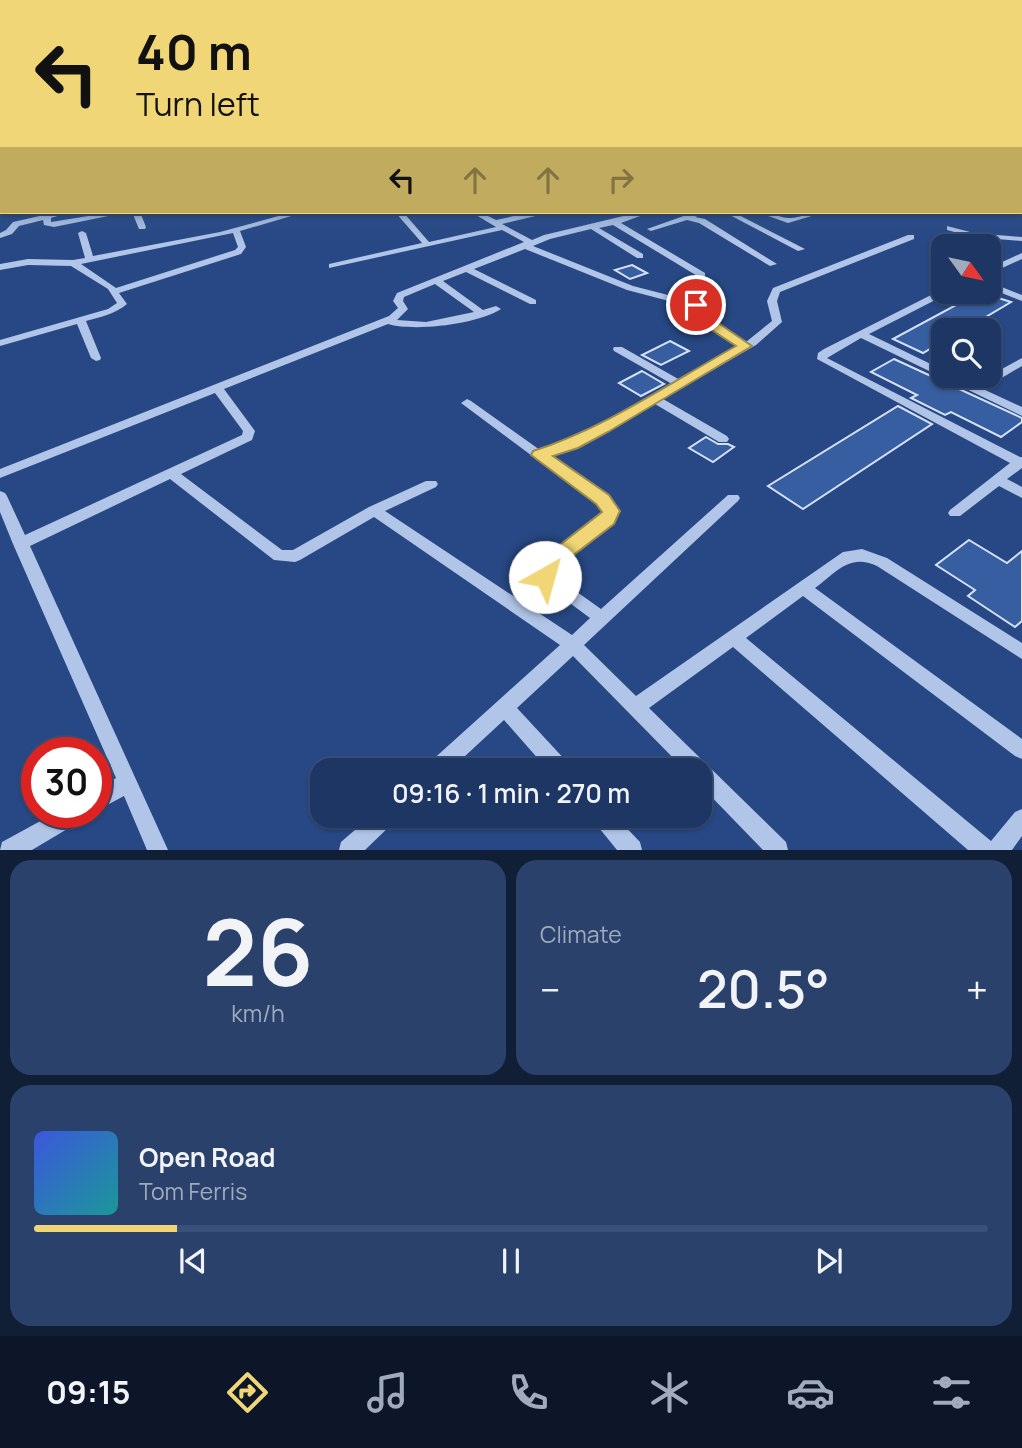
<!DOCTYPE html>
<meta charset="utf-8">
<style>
body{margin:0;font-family:Manrope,sans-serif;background:#2a416c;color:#f1f3f6;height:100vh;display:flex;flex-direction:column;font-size:26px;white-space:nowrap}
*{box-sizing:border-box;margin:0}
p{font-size:23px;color:#a0abbe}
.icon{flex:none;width:38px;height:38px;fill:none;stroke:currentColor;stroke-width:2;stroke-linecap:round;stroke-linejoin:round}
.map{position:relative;height:850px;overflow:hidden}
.sheet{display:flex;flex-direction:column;gap:10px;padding:10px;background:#101e36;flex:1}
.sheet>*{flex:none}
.guide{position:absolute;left:0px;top:0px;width:1022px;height:214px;box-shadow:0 2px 5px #0004,0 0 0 2px #3b5078;background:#f0d676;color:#111;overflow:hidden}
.needle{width:46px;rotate:123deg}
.buttons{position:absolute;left:931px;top:234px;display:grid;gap:14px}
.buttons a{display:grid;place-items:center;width:70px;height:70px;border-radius:14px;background:#1d3663;box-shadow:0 2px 5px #0004,0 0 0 2px #3b5078;font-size:35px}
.speed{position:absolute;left:21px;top:737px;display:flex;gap:14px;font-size:35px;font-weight:700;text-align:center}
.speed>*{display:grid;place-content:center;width:91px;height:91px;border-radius:50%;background:#1d3663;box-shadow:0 2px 5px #0004,0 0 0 2px #3b5078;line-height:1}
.speed .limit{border:10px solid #d22;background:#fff;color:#111}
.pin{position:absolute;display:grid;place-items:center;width:60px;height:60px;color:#fff;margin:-30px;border:4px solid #fff;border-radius:50%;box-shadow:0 2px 7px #0007}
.me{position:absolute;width:77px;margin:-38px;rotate:38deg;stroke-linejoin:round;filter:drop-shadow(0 0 5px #0008)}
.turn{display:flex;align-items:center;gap:24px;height:147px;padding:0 21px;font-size:32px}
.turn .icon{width:91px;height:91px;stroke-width:2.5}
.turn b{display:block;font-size:49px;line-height:60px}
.lanes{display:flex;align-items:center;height:66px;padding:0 21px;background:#0003;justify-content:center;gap:35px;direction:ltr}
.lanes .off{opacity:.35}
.big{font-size:52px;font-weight:600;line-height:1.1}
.sheet .tile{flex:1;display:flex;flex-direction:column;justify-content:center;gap:10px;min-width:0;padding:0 24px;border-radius:21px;background:#2a416c}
.sheet .dial{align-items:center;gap:0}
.dial b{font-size:91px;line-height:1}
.song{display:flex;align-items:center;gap:21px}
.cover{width:84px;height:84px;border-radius:10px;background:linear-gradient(135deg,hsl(230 70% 55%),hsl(180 70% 35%))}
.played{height:7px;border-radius:4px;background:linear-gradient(90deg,#f0d676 15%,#3b5078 15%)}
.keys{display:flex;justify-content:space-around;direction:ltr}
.heat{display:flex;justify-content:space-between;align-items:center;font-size:38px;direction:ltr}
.sheet .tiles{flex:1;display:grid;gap:10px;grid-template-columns:1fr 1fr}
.tile:last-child{grid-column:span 2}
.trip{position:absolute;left:310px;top:758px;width:402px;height:70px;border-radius:21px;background:#1d3663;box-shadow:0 2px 5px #0004,0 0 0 2px #3b5078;font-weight:600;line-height:70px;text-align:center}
.dock{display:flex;height:112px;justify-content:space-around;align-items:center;background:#0c1628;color:#a0abbe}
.dock .icon{width:49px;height:49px}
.dock .selected{color:#f0d676}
.dock b{font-size:32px;color:#f1f3f6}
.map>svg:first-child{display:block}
</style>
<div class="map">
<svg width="1022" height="850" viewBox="0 0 1022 850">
<rect width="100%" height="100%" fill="#274884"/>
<g fill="#375ea0" stroke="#d4e1f6" stroke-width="2">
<polygon points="632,265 647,273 630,279 615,270"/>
<polygon points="980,292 1011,302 962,331 943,331 943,341 923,353 893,339"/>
<polygon points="670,341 689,351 661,365 642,355"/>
<polygon points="894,359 1022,418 1022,422 1001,437 951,412 945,415 911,398 917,395 871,372"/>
<polygon points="642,371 664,384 641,396 619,383"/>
<polygon points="898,406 932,424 803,509 768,486"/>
<polygon points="706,437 718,444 728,444 734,447 713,462 689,448"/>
<polygon points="969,540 1007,563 1022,551 1022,621 1015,627 968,596 975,590 936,565"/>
</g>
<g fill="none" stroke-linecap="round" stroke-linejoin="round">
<g fill="#b0c5e7" fill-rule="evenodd">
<rect x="1020" y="125" width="2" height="4"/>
<polygon points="1020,208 1022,208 1022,213 1018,212 1020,212"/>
<polygon points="57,212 70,212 51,218 51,222 113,212 128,212 54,227 44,225 43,220 19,226 12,234 0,238 0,233 6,230 13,222"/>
<polygon points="132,212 140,212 146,227 145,229 139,229"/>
<path d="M293 212H305L240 231 246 247 241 254 119 293 127 304C115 314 101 317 86 321L101 358 100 360 96 361 91 358 77 324 0 346V340L108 309 117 303 108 289 71 266 28 265 0 270V264L28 259 73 260 85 258 78 233 82 231 86 233 93 256 220 232ZM233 233 238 247 235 250 116 288 81 264Z"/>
<path d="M395 212H403L429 242 496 227 471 212H480L496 220 532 212H545L544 214 502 224 532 240 544 235 640 212H651L621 223 705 273V277H699L613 225 599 228 643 254V258H637L591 229 550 239 533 246 633 286 699 303 706 316 746 342 772 321 767 301 773 288 908 235H914V239L780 292 777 301 782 322 756 345 663 399 727 436 729 439 727 442H719L655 404 587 440 549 456 613 502 618 511 612 523 556 566 553 575 601 609 728 495H738L740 498 738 501 584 645 636 696 843 552 862 549 887 558 1022 643V659L877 566C849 553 837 572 815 588L1022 739V759L1015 756 803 596 746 638 991 841 1015 812 1022 809V836L1012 850H968L733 647 649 708 786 842 788 850H763L700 785V770H685L573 656 517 708 568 763 571 770H548L504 720 450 770H426L429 763 560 645 374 517 300 560 295 562 274 560 170 479 30 546 168 850H147L124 796 96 811V790L116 778 13 544 0 512V491L5 493 7 496 25 535 242 435 243 431 215 393 0 478V469L389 316 398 308 393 301 397 293 524 242 502 230 329 268V264L422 243ZM525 249 627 290 692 307 698 320 739 347 680 380 622 347H614L613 349 614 351 672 384 600 425 540 450 471 401 467 399 461 403 602 508 604 511 601 516 544 559 537 577 540 581 590 618 572 635 385 511 436 487 438 484 436 481H426L369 507 293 550H282L181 474 252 440 255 431 224 389 388 324C415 332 478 324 501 309L496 306 483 310 443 281 466 272 530 304H536V300L474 269ZM435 284 474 312 426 322 397 320 408 309 403 301 404 297Z"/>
<polygon points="695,212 706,212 695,217 705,219 777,264 770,266 699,223 687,220 651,231 647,229"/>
<polygon points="724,212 733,212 805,249 798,251"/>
<path d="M757 212C769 211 781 219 791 218 803 217 813 211 825 212L788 223Z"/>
<polygon points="860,212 872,212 860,215"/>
<polygon points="947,226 974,233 1022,237 1022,241 973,237 947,230"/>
<polygon points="1022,253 1022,259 989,274 989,268"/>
<polygon points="989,282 1022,295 1022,301 989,288"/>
<polygon points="943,289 943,292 949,292 947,294 869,334 943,370 943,376 957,376 974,384 1022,358 1022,366 983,389 1022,407 1022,416 861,338 827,358 1020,457 1022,457 1022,468 1007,479 1022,487 1022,498 999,486 960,516 950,516 948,513 950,510 1010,463 817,359 818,353 824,349"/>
<polygon points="57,812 87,812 84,819 32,850 0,850 2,842"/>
<polygon points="371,816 396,816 393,823 365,850 339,850 341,842"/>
<polygon points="592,816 615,816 640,842 642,850 617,850 595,823"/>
</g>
</g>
<linearGradient id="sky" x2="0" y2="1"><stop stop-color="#152849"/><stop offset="0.51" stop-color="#415e94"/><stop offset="1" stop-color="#415e94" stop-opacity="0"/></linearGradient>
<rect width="1022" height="242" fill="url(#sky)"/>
<path fill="#f0d676" stroke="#9c8b4d" stroke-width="2" d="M696 301 701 302 708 316 752 346 608 432 578 448 553 456 609 495 620 511 614 524 558 567 552 582 545 585 538 582 535 577 543 558 602 512 596 504 531 455 533 451C605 428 670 383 736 346L698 321 690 305Z"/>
</svg>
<div class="buttons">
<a><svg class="needle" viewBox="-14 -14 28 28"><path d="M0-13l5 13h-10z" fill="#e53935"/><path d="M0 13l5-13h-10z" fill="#a0abbe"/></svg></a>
<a><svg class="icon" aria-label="search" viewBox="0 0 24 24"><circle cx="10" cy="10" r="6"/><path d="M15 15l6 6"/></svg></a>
</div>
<div class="speed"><div class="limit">30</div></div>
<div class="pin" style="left:696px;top:305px;background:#d93025"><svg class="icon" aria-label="arrive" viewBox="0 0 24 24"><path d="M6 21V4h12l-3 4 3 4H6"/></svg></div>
<svg class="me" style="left:545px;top:577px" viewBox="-20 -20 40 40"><circle r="19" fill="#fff"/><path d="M0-13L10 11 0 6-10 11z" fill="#f0d676"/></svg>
<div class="trip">09:16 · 1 min · 270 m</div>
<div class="guide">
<div class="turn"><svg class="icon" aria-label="left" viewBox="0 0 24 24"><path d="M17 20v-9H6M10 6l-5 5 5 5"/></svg><div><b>40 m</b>Turn left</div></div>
<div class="lanes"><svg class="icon" aria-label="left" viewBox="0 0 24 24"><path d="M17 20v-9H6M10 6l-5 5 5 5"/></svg><svg class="icon off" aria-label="ahead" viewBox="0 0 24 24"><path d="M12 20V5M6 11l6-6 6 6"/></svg><svg class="icon off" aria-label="ahead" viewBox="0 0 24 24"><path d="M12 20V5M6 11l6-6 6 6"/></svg><svg class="icon off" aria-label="right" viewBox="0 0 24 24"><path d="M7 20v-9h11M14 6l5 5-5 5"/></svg></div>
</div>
</div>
<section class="sheet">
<div class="tiles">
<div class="tile dial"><b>26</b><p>km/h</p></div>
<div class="tile"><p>Climate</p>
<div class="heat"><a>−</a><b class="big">20.5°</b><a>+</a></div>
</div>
<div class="tile">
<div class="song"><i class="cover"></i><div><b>Open Road</b><p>Tom Ferris</p></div></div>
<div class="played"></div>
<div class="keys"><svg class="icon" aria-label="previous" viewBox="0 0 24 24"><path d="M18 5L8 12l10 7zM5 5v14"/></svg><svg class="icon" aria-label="pause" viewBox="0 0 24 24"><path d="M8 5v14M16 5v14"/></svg><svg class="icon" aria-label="next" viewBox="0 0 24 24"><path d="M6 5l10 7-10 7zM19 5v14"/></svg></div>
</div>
</div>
</section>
<nav class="dock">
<b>09:15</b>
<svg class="icon selected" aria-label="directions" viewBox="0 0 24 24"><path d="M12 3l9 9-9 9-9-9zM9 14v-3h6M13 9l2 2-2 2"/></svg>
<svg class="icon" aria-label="music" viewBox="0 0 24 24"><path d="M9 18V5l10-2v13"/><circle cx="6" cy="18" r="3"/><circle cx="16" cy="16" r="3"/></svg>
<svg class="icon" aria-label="phone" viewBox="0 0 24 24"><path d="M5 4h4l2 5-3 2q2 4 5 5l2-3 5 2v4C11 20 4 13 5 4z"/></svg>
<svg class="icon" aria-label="climate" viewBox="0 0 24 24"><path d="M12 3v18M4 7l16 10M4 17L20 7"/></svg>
<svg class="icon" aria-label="car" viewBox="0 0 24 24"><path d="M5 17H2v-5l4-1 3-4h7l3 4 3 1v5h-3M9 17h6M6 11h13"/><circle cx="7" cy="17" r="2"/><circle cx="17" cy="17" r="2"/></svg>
<svg class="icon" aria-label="filters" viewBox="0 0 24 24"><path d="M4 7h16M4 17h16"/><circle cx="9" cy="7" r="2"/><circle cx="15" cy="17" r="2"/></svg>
</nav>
